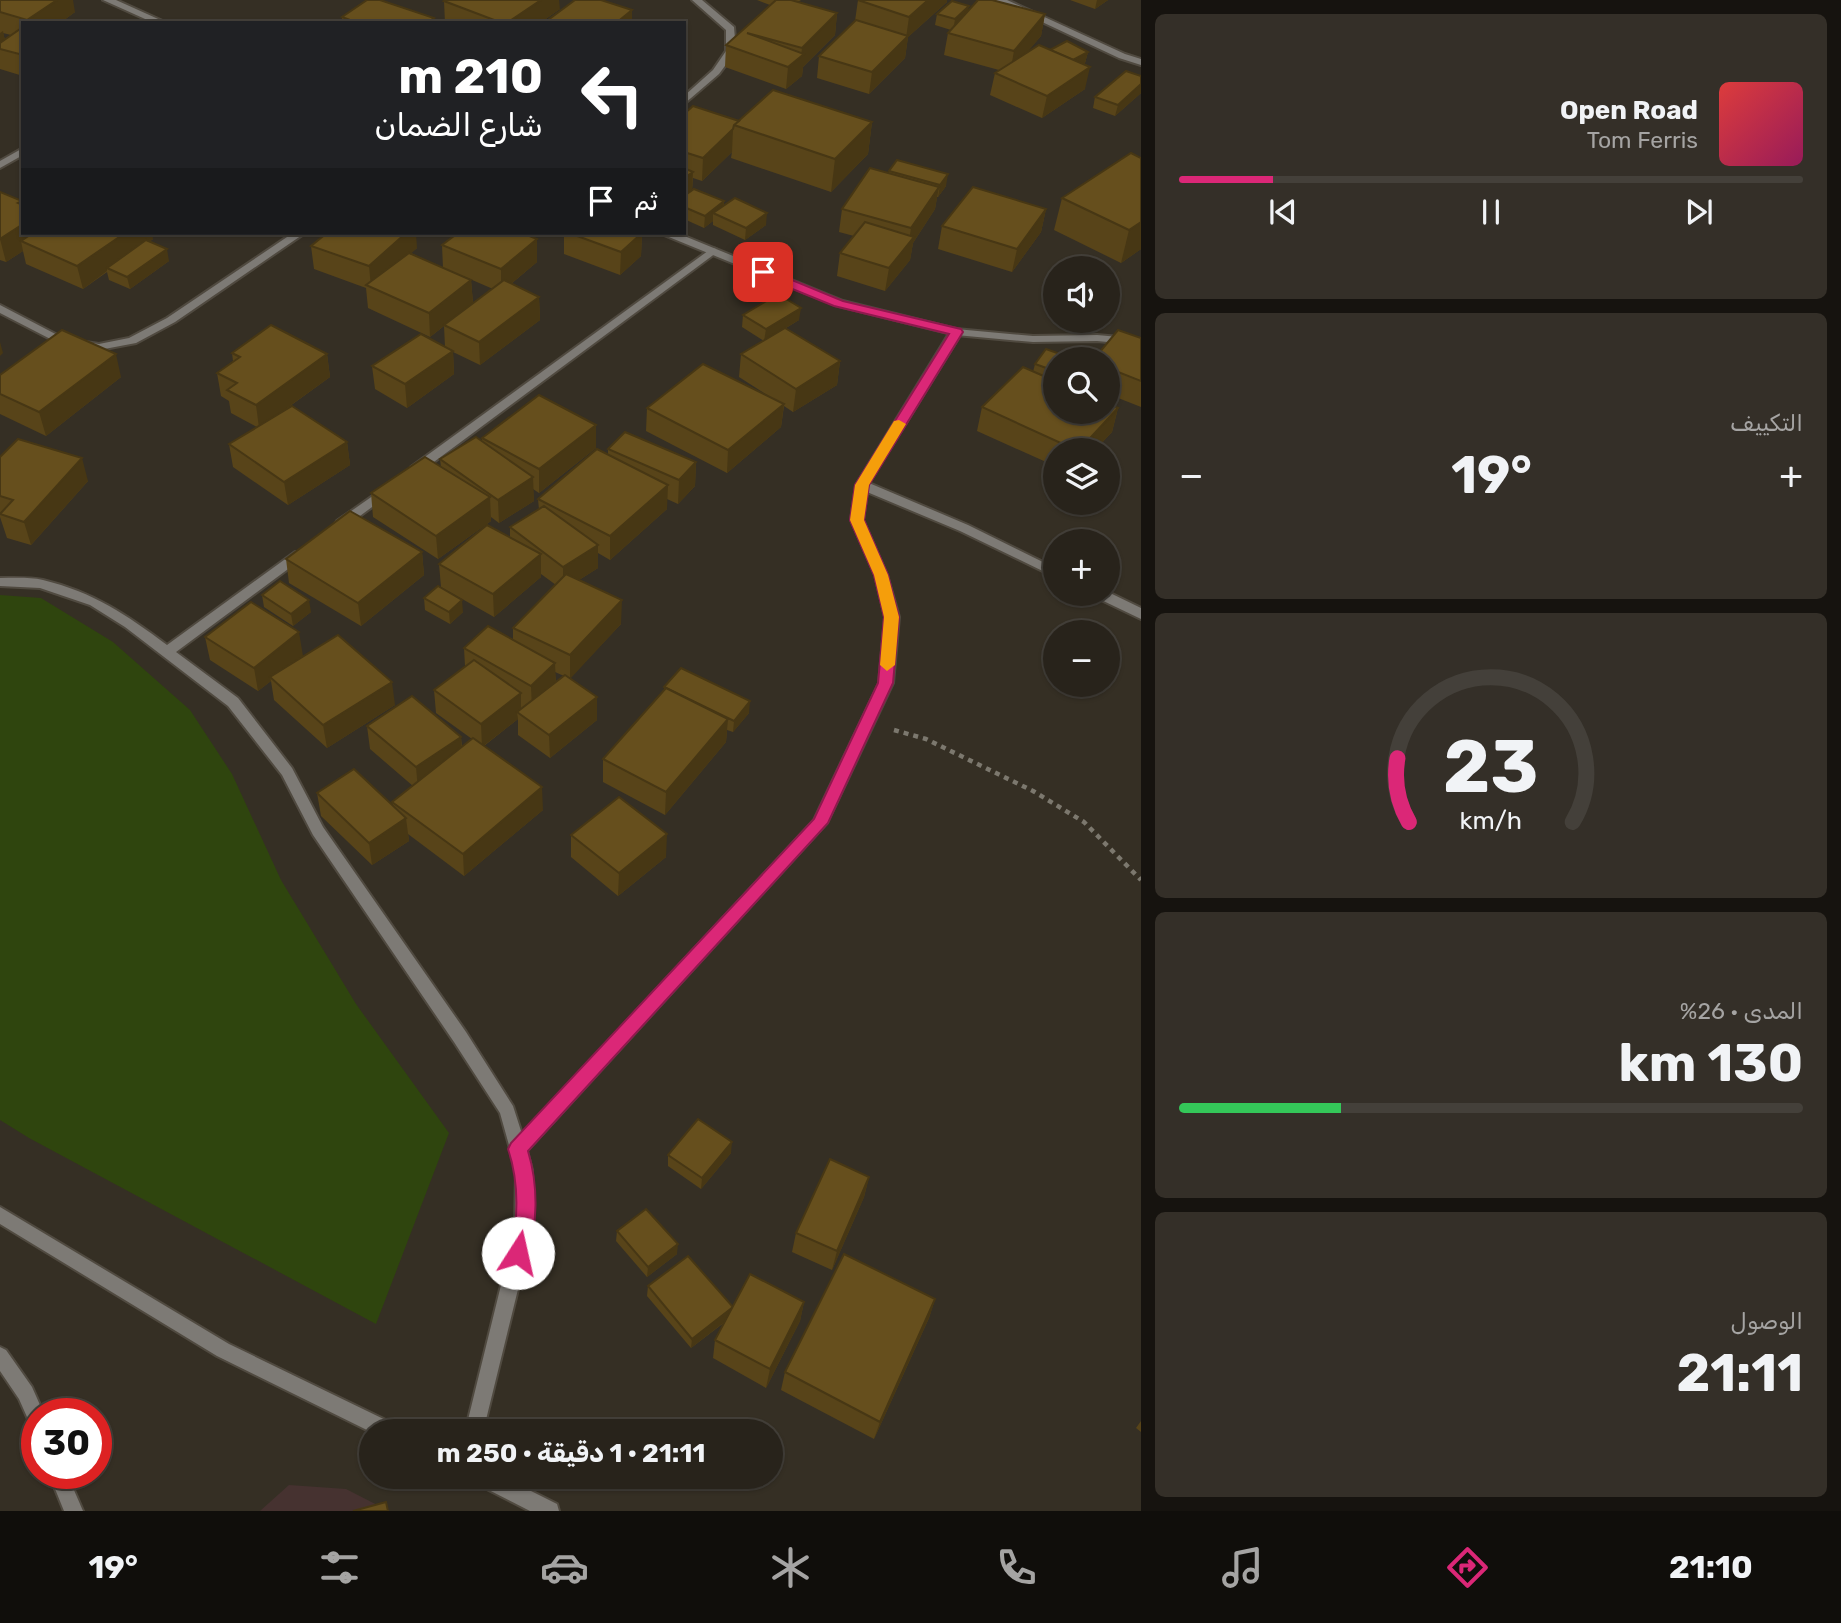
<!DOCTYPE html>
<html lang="ar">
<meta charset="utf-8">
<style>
body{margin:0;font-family:Rubik,Cairo,sans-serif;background:#342f28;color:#f1f3f6;direction:rtl;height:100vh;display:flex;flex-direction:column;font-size:26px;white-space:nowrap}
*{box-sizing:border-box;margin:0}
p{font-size:23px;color:#a5a4a3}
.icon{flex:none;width:38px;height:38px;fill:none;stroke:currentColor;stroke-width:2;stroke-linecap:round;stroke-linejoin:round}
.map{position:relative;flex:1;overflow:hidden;direction:ltr}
.sheet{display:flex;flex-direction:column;gap:14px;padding:14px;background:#16130f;width:700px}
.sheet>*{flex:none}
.top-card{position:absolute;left:21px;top:21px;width:665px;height:214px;border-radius:0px;box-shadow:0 2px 5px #0004,0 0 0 2px #44403a;direction:rtl;background:#202124;color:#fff;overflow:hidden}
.buttons{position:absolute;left:1043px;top:256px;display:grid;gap:14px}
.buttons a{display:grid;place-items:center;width:77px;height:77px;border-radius:50%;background:#28231b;box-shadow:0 2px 5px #0004,0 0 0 2px #44403a;font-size:35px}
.speed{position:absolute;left:21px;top:1398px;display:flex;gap:14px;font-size:35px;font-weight:700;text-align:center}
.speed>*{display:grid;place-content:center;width:91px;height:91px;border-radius:50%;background:#28231b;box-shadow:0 2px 5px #0004,0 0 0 2px #44403a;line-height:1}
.speed .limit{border:10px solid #d22;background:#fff;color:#111}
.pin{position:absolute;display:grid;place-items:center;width:60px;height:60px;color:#fff;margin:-30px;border-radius:14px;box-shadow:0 4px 10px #0006}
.me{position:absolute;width:77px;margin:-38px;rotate:10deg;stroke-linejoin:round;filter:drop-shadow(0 0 5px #0008)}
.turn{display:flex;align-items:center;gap:24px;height:147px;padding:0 28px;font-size:32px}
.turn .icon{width:91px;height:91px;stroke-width:2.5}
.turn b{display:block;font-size:49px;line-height:60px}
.then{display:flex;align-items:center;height:66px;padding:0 28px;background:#0003;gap:14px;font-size:26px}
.big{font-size:52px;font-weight:700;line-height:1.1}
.sheet .tile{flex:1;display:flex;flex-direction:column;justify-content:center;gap:10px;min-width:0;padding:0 24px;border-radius:10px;background:#342f28}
.sheet .dial{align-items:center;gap:0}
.dial svg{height:182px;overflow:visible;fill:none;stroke:#44403a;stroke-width:7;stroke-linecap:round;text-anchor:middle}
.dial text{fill:#f1f3f6;stroke:none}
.song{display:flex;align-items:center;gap:21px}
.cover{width:84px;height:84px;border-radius:10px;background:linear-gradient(135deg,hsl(0 70% 55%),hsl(330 70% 35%))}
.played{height:7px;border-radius:4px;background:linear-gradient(90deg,#db2777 15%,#44403a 15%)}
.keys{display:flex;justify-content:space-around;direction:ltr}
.heat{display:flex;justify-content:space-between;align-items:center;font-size:38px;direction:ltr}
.charge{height:10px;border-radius:5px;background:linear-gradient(90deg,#34c759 26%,#44403a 0)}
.trip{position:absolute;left:359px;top:1419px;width:424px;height:70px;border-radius:35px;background:#28231b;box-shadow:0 2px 5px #0004,0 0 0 2px #44403a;font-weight:700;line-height:70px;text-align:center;direction:rtl}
.tab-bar{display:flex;height:112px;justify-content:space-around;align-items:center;background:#100e0b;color:#a5a4a3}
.tab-bar .icon{width:49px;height:49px}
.tab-bar .on{color:#db2777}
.tab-bar b{font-size:32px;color:#f1f3f6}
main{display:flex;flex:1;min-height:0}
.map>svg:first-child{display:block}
</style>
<main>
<section class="sheet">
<div class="tile">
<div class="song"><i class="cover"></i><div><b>Open Road</b><p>Tom Ferris</p></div></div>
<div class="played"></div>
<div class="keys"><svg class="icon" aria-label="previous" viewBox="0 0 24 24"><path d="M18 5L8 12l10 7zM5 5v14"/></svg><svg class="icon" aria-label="pause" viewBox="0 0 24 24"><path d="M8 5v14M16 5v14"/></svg><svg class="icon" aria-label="next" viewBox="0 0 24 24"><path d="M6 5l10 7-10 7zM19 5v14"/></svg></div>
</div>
<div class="tile"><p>التكييف</p>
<div class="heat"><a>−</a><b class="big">19°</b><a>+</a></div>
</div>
<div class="tile dial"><svg viewBox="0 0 100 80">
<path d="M14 69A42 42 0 1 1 86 69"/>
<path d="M14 69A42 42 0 0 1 9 41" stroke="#db2777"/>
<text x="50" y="56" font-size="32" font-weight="700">23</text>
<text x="50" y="72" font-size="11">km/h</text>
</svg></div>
<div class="tile"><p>المدى · 26%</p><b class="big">130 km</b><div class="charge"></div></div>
<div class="tile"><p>الوصول</p><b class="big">21:11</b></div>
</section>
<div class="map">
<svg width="1141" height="1511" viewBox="0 0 1141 1511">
<rect width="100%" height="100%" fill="#352f24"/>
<polygon fill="#463230" points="289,1485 346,1489 389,1511 260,1511"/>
<polygon fill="#2f450e" points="0,595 41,598 113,642 190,710 232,774 281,880 356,1004 449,1133 376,1324 29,1138 0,1120"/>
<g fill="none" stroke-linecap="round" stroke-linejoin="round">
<g stroke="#504a40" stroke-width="4">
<g id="minor">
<polygon points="692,0 702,0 734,27 736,51 719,74 684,104 684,96 713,70 726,51 726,30"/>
<polygon points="995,0 1007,0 1125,54 1141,59 1141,65 1119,58"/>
<polygon points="23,148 23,155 0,168 0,161"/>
<polygon points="293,233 305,233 175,322 136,343 99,350 62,345 0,313 0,305 65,339 99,344 129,338 167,318"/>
<polygon points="712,248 716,249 716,253 419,473 411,473 409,470 411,467"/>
<path d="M956 329 962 332 869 483 968 525 1055 568V577L960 531 867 492 863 520 887 575 899 617 893 683 827 823 527 1151 532 1170 533 1228 483 1432H465L515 1228 516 1170 500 1113 454 1042 313 835 282 775 228 706 125 627 90 605 40 588 0 586V578C14 578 30 577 43 580 93 592 127 615 167 645L295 552H303L305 555 303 558 176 652 238 698 292 768 323 827 466 1032 513 1106 522 1134 814 820 879 683 885 617 875 575 851 520 856 485 950 332Z"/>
<polygon points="387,486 391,487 393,490 391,493 345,527 337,527 335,524 337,521"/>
<polygon points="1108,592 1141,608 1141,619 1093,596 1092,593"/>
</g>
</g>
<g stroke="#504a40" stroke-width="4">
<g id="tertiary">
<polygon points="103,0 116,0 167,23 154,23"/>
<polygon points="663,233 677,233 843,301 956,329 1033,336 1097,335 1141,339 1141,345 1097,341 1033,342 956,335 835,305 664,235"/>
<polygon points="0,1207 229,1344 398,1426 400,1432 371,1432 217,1356 0,1224"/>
<polygon points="0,1347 6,1350 32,1387 44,1414 37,1414 37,1429 31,1426 19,1399 0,1371"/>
<polygon points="49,1474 67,1474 83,1511 64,1511"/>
<polygon points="475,1477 503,1477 557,1504 559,1511 530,1511 477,1484"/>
</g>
</g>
<polyline stroke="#7c786e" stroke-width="4.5" stroke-dasharray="5 5" stroke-linecap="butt" points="894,730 926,739 1033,791 1084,822 1141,880"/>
<use href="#minor" fill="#7d7a75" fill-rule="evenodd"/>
<use href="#tertiary" fill="#7d7a75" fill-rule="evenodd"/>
</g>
<g fill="#584419" fill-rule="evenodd">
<path d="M0 0 75 12 60 23H23V76L0 69ZM3 33 11 35 5 40Z"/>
<polygon points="757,0 801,0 798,2 837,13 835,35 803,67 802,76 786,89 725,67 726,45 770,5"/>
<polygon points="858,0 947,2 908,37 905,58 869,94 817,78 819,56 855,21"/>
<polygon points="1070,0 1108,0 1095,9"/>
<polygon points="444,1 560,9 540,23 445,23"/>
<polygon points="968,10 1045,14 1041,36 1027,52 1050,50 1088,52 1085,63 1084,64 1085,89 1042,118 990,95 995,73 999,70 944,55 948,33 951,30 935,25 937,14"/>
<polygon points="342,17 434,18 434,23 342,23"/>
<polygon points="1141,76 1141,93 1115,116 1093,108 1095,97"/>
<polygon points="684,114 739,121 872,122 868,154 831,192 731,158 732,152 702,181 693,178 692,190 724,201 724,206 766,225 745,240 713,225 713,221 704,228 684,219"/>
<polygon points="1141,158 1141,249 1121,263 1054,230 1062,198"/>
<polygon points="889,171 946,186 938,197 937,197 935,209 913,243 910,260 885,291 837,276 840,253 854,236 839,232 842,209 889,173"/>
<polygon points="0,192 22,201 23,205 23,233 153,239 149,242 169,261 130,289 109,280 107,272 83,289 26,264 23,251 6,262 0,260"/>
<polygon points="1046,209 1041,232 1012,272 938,249 942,226"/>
<polygon points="564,233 642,233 641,256 620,275 564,254"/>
<path d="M442 245 537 262 511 284 539 297 540 320 480 365 453 352 454 374 407 408 375 389 372 366 445 347 444 326 430 337 368 308 366 288 314 269 311 246 417 248 411 253 443 268ZM463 276 493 289 473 303 471 280Z"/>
<polygon points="743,315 799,320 786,328 840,361 837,385 793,412 784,406 781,427 727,473 646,431 647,408 772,398 739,377 741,354 764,341 742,327"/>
<polygon points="1141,338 1141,407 1108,394 1108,359"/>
<polygon points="232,353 327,354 330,377 279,414 347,442 350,465 288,505 233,467 229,444 257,427 231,413 229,401 221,396 217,373 233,361"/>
<polygon points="1055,359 1055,411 1118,408 1112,432 1095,450 1055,450 1055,466 977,431 982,407 1033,372 1035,364"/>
<polygon points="0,375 121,377 46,436 0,414"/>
<polygon points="596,425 596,448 539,493 533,489 534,501 499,523 491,517 491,521 438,559 373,517 371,493 441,467 440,459 482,442 482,438"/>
<path d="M608 449 696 462 695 486 678 504 667 499V509L610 560 598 553V568L579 580 621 624 570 678 597 697V720L550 758 518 735V719L484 746 543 810 464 876 408 834 409 841 372 865 321 816 317 793 393 805 392 802 413 786 370 749 367 726 461 737 462 747 472 739 436 713 434 690 465 666 464 648 513 640V628L556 585 541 574V577L494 617 441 587 439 564 510 537V527L539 510 538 499 608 455ZM555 672 564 676 556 682Z"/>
<polygon points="0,457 88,481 31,545 7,538 0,517"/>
<polygon points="422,552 424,575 361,626 289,583 286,559"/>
<polygon points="262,595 311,612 293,626 264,607"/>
<polygon points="424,598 463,612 450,624 425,610"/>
<polygon points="205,637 303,656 297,660 395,705 327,748 274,700 271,681 258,691 210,660"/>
<polygon points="664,687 749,713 733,732 727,730 726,742 665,815 603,782 603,759 664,691"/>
<polygon points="571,835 666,857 618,896 571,857"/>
<polygon points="731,1153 701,1189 668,1166 668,1155"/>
<polygon points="869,1177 864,1197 832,1270 792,1252 796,1233"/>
<polygon points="617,1231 677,1254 647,1277 616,1241"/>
<polygon points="648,1286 733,1307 804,1302 800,1321 766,1388 713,1358 715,1340 725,1322 691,1348 647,1296"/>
<polygon points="935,1299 929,1318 874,1439 781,1390 785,1372"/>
<polygon points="1141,1421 1141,1432 1136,1428"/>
</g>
<g fill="#473714">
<polygon points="57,0 73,0 75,12 60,23 28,23 27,20"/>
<polygon points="541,0 559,0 560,9 540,23 507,23"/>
<polygon points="928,0 947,0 947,2 908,37 905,58 869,94 872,72 906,38 909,17"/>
<polygon points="1097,0 1108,0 1095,9"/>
<polygon points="969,6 967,17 953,31 955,19"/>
<polygon points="632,10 632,23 616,23"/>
<polygon points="837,13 835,35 803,67 802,76 786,89 788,67 801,57 802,48"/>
<polygon points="1045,14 1041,36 1010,73 1014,51"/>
<polygon points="3,31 7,51 0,49 0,33"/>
<polygon points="1088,52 1085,63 1062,75 1064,64"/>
<polygon points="1090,67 1085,89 1042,118 1047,96"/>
<polygon points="1141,84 1141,93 1115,116 1118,105"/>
<polygon points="872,122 868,154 831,192 835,159"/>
<polygon points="733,129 732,152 702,181 703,158"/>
<polygon points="693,172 692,194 684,200 684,178"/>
<polygon points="948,174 946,186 938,197 940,185"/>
<polygon points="939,187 935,209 913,243 910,260 885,291 889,268 909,242 911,228"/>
<polygon points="724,201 723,213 713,213 713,221 704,228 705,216"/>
<polygon points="1046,209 1041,232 1012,272 1017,249"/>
<polygon points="767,213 766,225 745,240 746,228"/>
<polygon points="1141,222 1141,249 1121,263 1129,230"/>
<polygon points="23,224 23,233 44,233 21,241 23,251 6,262 0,239"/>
<polygon points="125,233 152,233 153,239 110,270 107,268 107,271 83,289 77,266"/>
<polygon points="406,233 416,233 417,248 373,288 371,287 369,266"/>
<polygon points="642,233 641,256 620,275 621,252"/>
<polygon points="537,239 537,262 501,292 501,269"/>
<polygon points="167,249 169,261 130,289 127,277"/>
<polygon points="471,280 473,303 430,337 429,313"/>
<polygon points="539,297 540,320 480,365 479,342"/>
<polygon points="801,308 799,320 764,341 766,329"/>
<polygon points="0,342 3,353 0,356"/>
<polygon points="453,351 454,374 407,408 405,384"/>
<polygon points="116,354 121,377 46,436 39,412"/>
<polygon points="327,354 330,377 259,428 256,405"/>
<polygon points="840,361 837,385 793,412 796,389"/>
<polygon points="784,404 781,427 727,473 728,450"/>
<polygon points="1118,408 1112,432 1095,450 1079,450"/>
<polygon points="596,425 596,448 539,493 539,469"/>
<polygon points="347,442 350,465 288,505 284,482"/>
<polygon points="82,458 88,481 31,545 24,522"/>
<polygon points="696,462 695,486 678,504 679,480"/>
<polygon points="533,477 534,501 499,523 498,500"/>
<polygon points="668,485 667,509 610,560 610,536"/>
<polygon points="490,497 491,521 438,559 436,536"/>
<polygon points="598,545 598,568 563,590 563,567"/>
<polygon points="422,552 424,575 361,626 358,603"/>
<polygon points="541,554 541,577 494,617 493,594"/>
<polygon points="309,600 311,612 293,626 291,614"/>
<polygon points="462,600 463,612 450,624 449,612"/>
<polygon points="622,600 621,624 570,679 570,655"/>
<polygon points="299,632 303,656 273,679 270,677 271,681 258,691 254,668"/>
<polygon points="555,663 556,686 532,709 531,686"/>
<polygon points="392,682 395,705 327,748 323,725"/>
<polygon points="521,693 521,715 517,712 518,719 482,747 481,724"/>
<polygon points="597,697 597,720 550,758 549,735"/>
<polygon points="750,701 749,713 733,732 734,721"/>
<polygon points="728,719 726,742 665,815 666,792"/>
<polygon points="461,737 462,760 418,790 416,767"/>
<polygon points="542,787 543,810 464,876 463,854"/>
<polygon points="406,818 409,841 372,865 369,843"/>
<polygon points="667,834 666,857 618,896 619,873"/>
<polygon points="732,1142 731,1153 701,1189 702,1178"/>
<polygon points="869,1177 864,1197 832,1270 837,1251"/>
<polygon points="678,1244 677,1254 647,1277 648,1267"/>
<polygon points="935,1299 929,1318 874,1439 880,1422"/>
<polygon points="804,1302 800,1321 766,1388 770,1369"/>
<polygon points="733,1307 732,1316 691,1348 692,1339"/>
</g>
<g fill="#664f1d" stroke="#473714" stroke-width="2">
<polygon points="0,0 57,0 27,20 0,12"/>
<polygon points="367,0 380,0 434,18 427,23 358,23 342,17"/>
<polygon points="446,0 541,0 507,23 502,23 444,1"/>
<polygon points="575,0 601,0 632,10 616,23 544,23"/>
<polygon points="776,0 791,0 837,13 802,48 747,33 804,54 788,67 726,45"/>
<polygon points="858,0 928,0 909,17"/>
<polygon points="978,0 992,0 1045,14 1014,51 948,33"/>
<polygon points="952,1 969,6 955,19 937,14"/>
<polygon points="856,20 908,36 872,72 819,56"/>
<polygon points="23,27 23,55 0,49 0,43"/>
<polygon points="1067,41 1088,52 1073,60 1050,50"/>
<polygon points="1039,45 1090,67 1047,96 995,73"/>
<polygon points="1126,71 1141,76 1141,84 1118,105 1095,97"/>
<polygon points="773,90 872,122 835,159 734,125"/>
<polygon points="693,106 739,121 734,125 733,129 703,158 684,152 684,114"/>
<polygon points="1131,153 1141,158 1141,222 1129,230 1062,198"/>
<polygon points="897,160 948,174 940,185 889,171"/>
<polygon points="684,168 693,172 684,178"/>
<polygon points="870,168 939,187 911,228 842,209"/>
<polygon points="973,187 1046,209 1017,249 942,226"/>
<polygon points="694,189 724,201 705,216 684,207 684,196"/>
<polygon points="0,192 22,201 18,203 23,205 23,224 0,239"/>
<polygon points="735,198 767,213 746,228 713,213"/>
<polygon points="865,222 914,237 889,268 840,253"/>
<polygon points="33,233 125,233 77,266 21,241"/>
<polygon points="327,233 406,233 369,266 311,246"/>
<polygon points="458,233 522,233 537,239 501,269 442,245"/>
<polygon points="569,233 642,233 621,252"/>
<polygon points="146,240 167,249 127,277 107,268"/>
<polygon points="409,253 471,280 429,313 366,285"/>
<polygon points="504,280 539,297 479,342 444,325"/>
<polygon points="778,294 801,308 766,329 743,315"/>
<polygon points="271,325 327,354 256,405 227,390 237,383 217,373 240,357 232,353"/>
<polygon points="785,328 840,361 796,389 741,354"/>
<polygon points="62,330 116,354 39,412 0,394 0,375"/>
<polygon points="1118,330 1141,338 1141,381 1108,368 1108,359 1094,359"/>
<polygon points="421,334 453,351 405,384 372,366"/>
<polygon points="1046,349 1074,359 1055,359 1055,371 1035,364"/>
<polygon points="703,364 784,404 728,450 647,408"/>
<polygon points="1023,367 1055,381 1055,411 1108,411 1108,404 1118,408 1079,450 1076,450 982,407"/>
<polygon points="539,395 596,425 539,469 482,438"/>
<polygon points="292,406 347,442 284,482 229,444"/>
<polygon points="625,432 696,462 679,480 608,449"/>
<polygon points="476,437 533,477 498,500 440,459"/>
<polygon points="18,439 82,458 24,522 0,514 13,500 0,496 0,457"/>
<polygon points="597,449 668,485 610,536 538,499"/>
<polygon points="425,457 490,497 436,536 371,493"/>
<polygon points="544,506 598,545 563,567 510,527"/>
<polygon points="350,511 422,552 358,603 286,559"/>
<polygon points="487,525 541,554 493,594 439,564"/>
<polygon points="566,574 622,600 570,655 513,628"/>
<polygon points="280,581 309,600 291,614 262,595"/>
<polygon points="438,586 462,600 449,612 424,598"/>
<polygon points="251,602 299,632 254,668 205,637"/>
<polygon points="488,626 555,663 531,686 464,648"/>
<polygon points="338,635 392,682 323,725 270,677"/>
<polygon points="474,660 521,693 481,724 434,690"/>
<polygon points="681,668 750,701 734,721 664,687"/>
<polygon points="565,675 597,697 549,735 517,712"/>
<polygon points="666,688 728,719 666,792 603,759"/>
<polygon points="412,696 461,737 416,767 367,726"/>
<polygon points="473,738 542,787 463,854 392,802"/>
<polygon points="354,769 406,818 369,843 317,793"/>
<polygon points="619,797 667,834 619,873 571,835"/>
<polygon points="698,1119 732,1142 702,1178 668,1155"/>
<polygon points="830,1159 869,1177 837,1251 796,1233"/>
<polygon points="646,1209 678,1244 648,1267 617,1231"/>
<polygon points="844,1254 935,1299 880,1422 785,1372"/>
<polygon points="688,1256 733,1307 692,1339 648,1286"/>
<polygon points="750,1274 804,1302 770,1369 715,1340"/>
<polygon points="386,1502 388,1511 353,1511"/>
</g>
<path fill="#db2777" stroke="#8e194d" stroke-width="2" d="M763 268 843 301 961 329 963 332 869 485 864 520 888 575 899 617 893 683 828 823 528 1151C538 1184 539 1228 525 1259L518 1262 511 1259C506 1248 513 1238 515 1227 518 1201 516 1173 508 1149L511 1143 814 819 878 683 884 617 874 575 850 520 855 485 949 334 834 306 758 275V269Z"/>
<polygon fill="#f59e0b" points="899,420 906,424 869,485 864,520 888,575 899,617 895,665 887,671 880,665 884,617 874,575 850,520 855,485 894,421"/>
</svg>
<div class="buttons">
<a><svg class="icon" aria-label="sound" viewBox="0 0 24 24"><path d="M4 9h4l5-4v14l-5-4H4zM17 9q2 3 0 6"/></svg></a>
<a><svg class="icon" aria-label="search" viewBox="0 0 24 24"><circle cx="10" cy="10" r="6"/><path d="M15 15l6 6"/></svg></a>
<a><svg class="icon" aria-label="layers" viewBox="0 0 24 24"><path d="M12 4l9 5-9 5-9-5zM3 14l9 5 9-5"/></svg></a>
<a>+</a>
<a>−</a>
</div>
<div class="speed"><div class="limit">30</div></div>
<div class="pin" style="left:763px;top:272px;background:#d93025"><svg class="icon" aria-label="arrive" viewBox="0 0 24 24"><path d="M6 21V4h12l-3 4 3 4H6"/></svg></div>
<svg class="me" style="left:518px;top:1253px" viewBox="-20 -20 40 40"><circle r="19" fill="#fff"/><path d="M0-13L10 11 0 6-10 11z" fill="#db2777"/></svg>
<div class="trip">21:11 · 1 دقيقة · 250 m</div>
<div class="top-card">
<div class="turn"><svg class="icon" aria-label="left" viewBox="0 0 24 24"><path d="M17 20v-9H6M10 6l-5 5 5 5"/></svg><div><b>210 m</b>شارع الضمان</div></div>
<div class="then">ثم<svg class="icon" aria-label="arrive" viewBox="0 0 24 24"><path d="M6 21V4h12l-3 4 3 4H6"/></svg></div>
</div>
</div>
</main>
<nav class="tab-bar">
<b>21:10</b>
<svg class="icon on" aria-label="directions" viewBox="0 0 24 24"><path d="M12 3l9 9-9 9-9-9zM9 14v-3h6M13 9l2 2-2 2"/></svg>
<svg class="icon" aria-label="music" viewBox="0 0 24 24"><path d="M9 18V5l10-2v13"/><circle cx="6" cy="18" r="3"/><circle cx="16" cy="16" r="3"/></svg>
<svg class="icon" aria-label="phone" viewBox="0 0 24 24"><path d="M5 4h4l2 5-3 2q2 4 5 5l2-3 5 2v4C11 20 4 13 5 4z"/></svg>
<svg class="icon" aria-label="climate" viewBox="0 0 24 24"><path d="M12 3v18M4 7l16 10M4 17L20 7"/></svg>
<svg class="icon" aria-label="car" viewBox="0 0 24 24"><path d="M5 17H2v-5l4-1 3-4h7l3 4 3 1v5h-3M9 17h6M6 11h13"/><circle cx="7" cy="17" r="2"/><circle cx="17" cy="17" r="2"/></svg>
<svg class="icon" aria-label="filters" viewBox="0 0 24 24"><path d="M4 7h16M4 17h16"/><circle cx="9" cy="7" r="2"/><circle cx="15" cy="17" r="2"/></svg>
<b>19°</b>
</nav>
